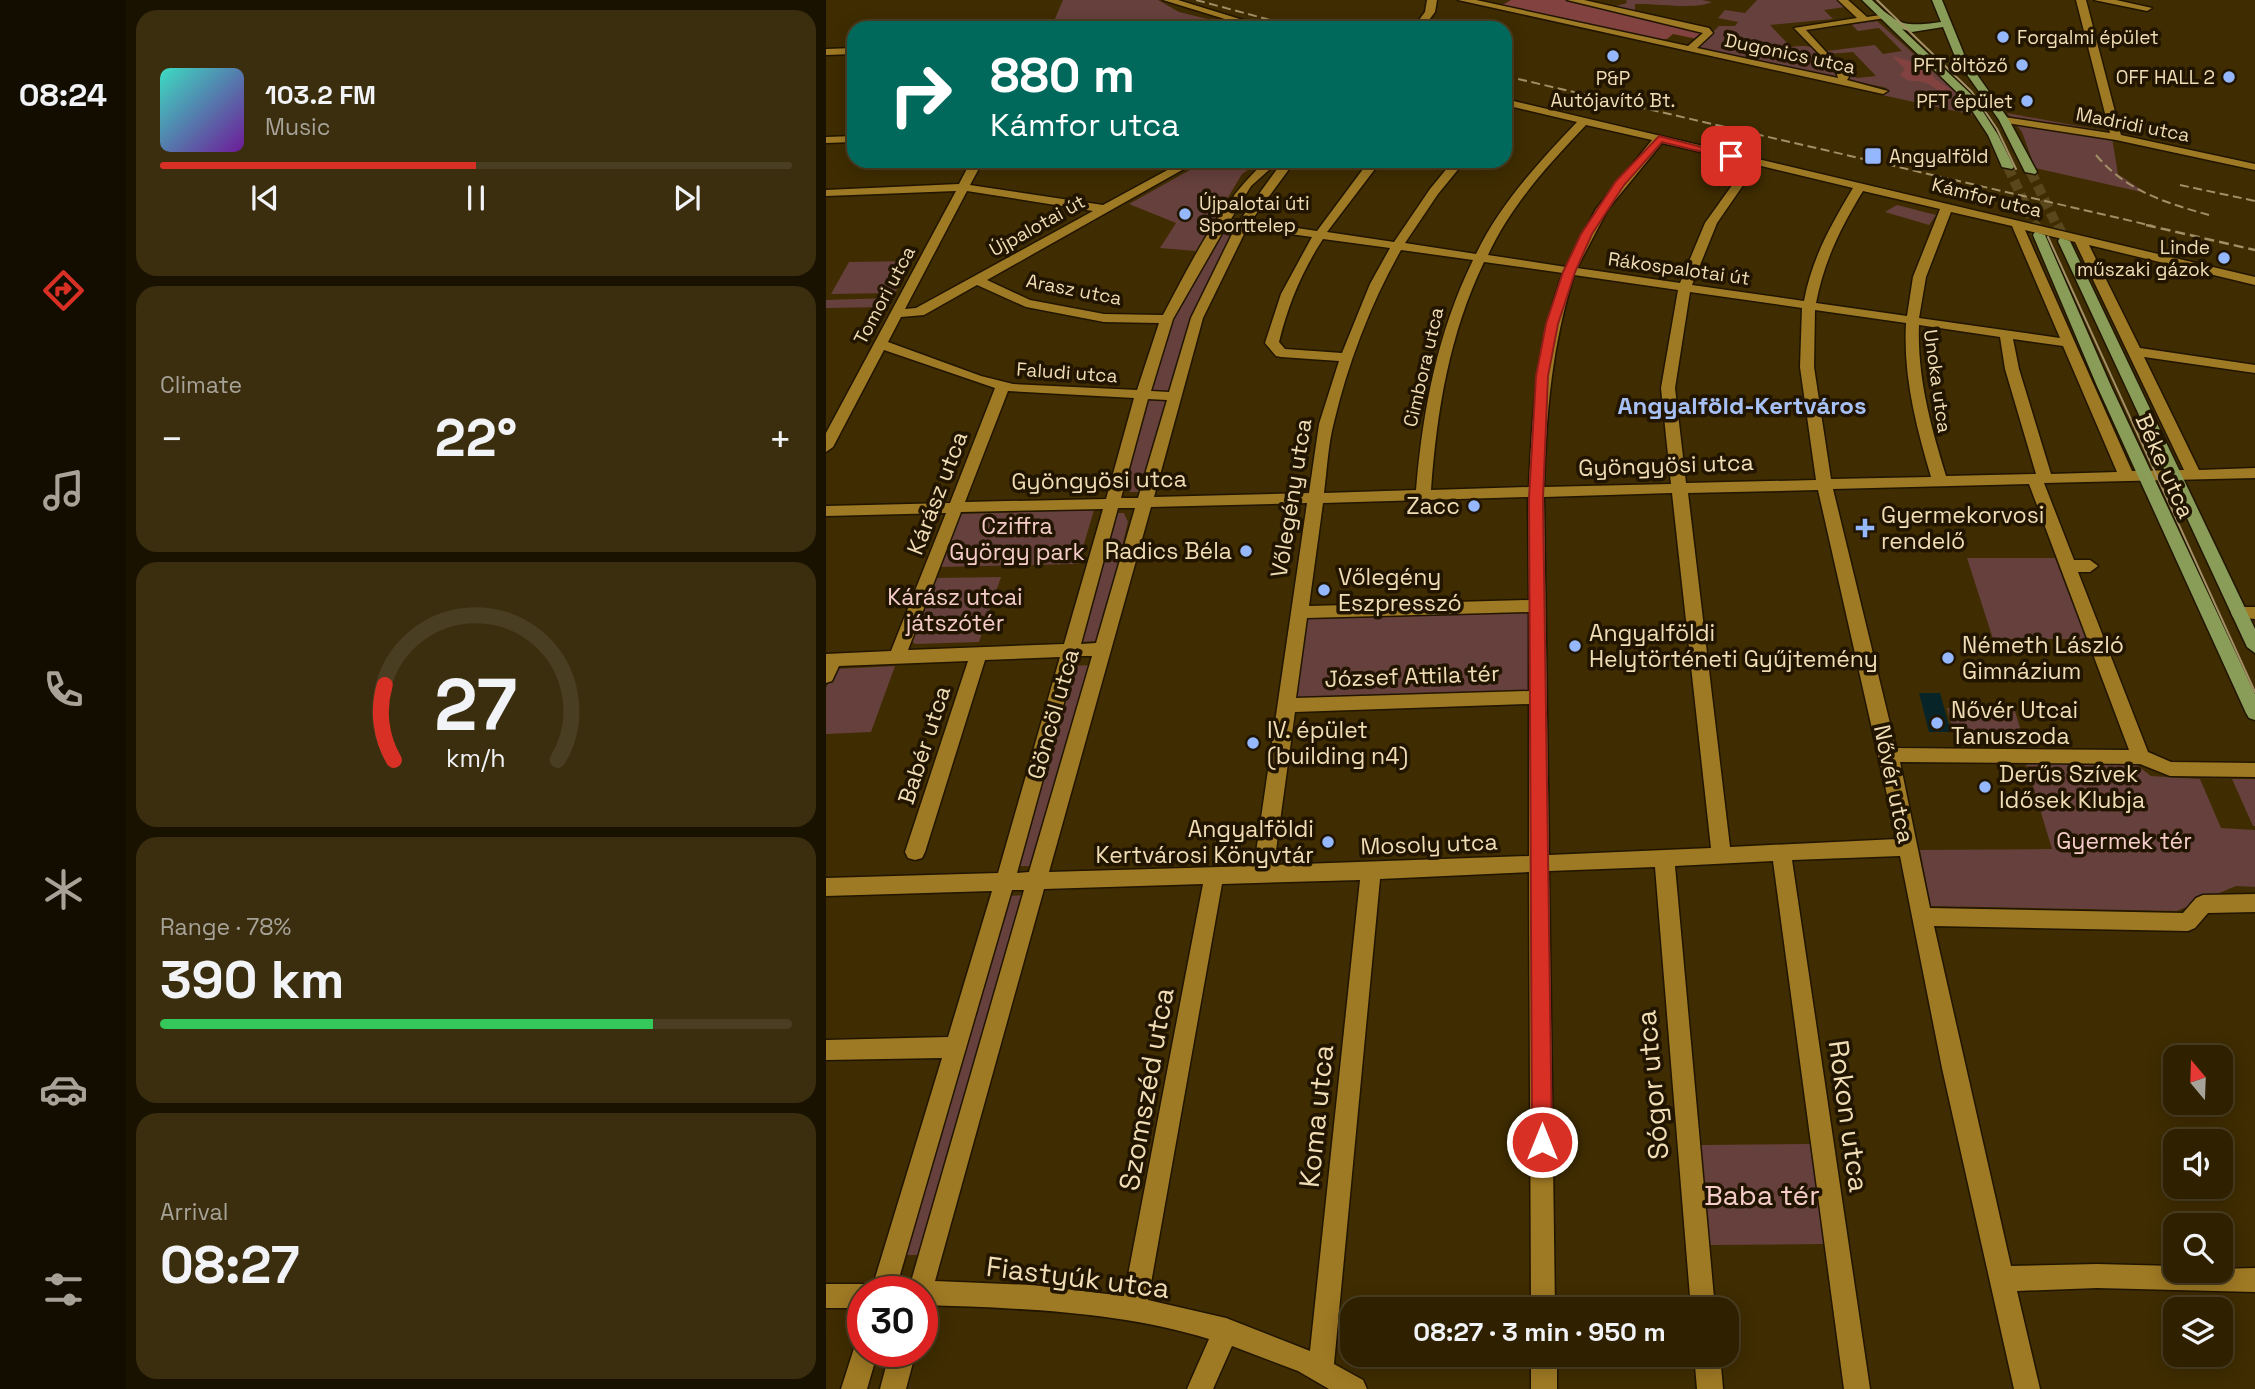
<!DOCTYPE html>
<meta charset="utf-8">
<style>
body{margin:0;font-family:"Space Grotesk",sans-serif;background:#3b2e0f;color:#f1f3f6;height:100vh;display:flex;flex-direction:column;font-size:26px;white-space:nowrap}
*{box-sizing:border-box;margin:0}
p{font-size:23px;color:#a7a399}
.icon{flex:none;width:38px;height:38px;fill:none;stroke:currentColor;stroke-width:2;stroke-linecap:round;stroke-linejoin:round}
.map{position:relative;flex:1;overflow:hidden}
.panel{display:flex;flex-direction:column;gap:10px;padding:10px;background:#1a1200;width:700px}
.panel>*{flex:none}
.banner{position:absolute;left:21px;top:21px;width:665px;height:147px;border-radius:21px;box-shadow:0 4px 18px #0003,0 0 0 2px #4a3e22;background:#00695c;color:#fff;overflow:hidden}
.needle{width:46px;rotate:341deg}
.tools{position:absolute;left:1337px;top:1045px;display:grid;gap:14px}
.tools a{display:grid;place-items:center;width:70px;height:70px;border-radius:14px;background:#2f2100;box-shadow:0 4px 18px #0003,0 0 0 2px #4a3e22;font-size:35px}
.speed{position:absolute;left:21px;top:1276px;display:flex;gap:14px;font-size:35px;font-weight:700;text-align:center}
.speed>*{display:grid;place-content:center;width:91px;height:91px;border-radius:50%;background:#2f2100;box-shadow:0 4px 18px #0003,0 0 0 2px #4a3e22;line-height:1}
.speed .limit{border:10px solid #d22;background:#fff;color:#111}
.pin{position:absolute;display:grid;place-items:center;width:60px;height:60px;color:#fff;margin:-30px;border-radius:14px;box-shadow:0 4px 10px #0006}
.me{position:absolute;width:77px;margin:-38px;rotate:0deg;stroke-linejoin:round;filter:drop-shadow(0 0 5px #0008)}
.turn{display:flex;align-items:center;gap:24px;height:147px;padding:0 28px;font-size:32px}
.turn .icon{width:91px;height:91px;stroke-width:2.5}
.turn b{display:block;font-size:49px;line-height:60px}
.big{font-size:52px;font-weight:600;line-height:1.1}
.panel .tile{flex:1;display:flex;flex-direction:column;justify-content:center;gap:10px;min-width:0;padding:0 24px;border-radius:21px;background:#3b2e0f}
.panel .dial{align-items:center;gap:0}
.dial svg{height:182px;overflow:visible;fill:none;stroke:#4a3e22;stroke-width:7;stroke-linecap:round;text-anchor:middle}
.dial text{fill:#f1f3f6;stroke:none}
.song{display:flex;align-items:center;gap:21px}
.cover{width:84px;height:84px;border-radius:10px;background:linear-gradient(135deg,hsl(170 70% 55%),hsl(280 70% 35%))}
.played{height:7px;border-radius:4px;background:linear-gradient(90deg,#d93025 50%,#4a3e22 50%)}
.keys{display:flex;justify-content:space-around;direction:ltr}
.heat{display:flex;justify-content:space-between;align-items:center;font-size:38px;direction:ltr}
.charge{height:10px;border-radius:5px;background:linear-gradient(90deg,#34c759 78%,#4a3e22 0)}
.trip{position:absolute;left:514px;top:1297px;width:399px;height:70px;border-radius:21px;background:#2f2100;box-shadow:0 4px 18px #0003,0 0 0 2px #4a3e22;font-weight:600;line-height:70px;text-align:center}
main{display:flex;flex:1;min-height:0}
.tab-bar{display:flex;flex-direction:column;width:126px;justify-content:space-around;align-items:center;background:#130d00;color:#a7a399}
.tab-bar .icon{width:49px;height:49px}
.tab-bar .selected{color:#d93025}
.tab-bar b{font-size:32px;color:#f1f3f6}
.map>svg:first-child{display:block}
</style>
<main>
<nav class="tab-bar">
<b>08:24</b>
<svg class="icon selected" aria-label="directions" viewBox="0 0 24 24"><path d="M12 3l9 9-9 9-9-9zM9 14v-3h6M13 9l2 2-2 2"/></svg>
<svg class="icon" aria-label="music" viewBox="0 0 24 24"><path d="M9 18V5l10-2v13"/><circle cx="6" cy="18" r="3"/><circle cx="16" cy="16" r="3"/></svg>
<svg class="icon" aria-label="phone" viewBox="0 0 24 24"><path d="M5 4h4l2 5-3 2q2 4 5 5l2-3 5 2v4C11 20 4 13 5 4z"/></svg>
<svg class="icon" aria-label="climate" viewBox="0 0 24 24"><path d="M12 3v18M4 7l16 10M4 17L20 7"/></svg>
<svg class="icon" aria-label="car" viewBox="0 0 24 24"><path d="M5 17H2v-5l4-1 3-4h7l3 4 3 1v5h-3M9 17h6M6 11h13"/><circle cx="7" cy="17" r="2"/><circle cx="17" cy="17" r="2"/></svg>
<svg class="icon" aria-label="filters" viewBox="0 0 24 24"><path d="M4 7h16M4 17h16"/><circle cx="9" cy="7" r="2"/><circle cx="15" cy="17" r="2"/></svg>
</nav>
<section class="panel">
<div class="tile">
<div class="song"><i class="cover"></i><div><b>103.2 FM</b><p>Music</p></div></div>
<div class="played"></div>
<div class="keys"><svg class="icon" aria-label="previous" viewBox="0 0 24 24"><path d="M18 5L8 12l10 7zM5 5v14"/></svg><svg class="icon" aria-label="pause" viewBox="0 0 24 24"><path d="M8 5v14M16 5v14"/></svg><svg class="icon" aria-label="next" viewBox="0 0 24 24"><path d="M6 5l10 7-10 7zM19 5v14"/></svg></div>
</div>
<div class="tile"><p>Climate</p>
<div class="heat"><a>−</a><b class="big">22°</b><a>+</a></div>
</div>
<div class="tile dial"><svg viewBox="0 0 100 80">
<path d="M14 69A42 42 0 1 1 86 69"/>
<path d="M14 69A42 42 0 0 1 10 36" stroke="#d93025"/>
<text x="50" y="56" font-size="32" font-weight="700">27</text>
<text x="50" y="72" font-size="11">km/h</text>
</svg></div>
<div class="tile"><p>Range · 78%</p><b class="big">390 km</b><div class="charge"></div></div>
<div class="tile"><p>Arrival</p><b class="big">08:27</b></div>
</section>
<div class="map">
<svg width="1429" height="1389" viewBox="0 0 1429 1389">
<rect width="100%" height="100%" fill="#3f2c00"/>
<g fill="#66403d">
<polygon points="237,0 332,0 353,12 415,27 225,28"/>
<path d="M800 0H876L886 2C871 10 829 3 809 4V11L790 6 801 3Z"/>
<path d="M931 0H1012L1019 7 998 10 1007 19 944 25 965 47C980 45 986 45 997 55L995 59 1011 70 1013 80 870 49 893 26H909L912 22 892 18 899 10 919 13Z"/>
<polygon points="1051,21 1128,90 1147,115 1056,95 1061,88 1020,79 1017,71 1023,70 1031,78 1050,76 1027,52 1004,54 1001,51 1049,45 1057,54 1076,51 1053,28 1032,31 1025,24"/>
<polygon points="1181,113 1285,132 1292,174 1320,193 1209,168 1196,132"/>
<polygon points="380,161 435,161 416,174 370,251 334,248 350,223 303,204"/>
<polygon points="1071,205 1110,215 1103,225 1059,212"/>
<polygon points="413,226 346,395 320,394 345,316 399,228"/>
<polygon points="85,261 69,293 5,294 23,262"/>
<polygon points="64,298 59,307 0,308 0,300"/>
<polygon points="319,398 345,399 316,492 304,492 301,485"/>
<polygon points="268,510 252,564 112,567 132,514"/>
<polygon points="288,513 298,513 302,522 273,641 252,642"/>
<polygon points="1141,558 1229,558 1260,639 1167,639"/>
<polygon points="175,577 153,642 89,644 84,640 108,578"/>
<polygon points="705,608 705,694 466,701 476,615"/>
<polygon points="266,665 210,866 189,866 245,666"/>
<polygon points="69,666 45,732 0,734 0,688 8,669"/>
<polygon points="1121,708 1188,708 1196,734 1128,734"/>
<polygon points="1199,760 1307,762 1325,776 1374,779 1395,828 1429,830 1429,887 1410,886 1351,911 1105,906 1094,850 1226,849"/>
<polygon points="1406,779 1429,779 1429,826 1427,826"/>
<polygon points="202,895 99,1255 78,1255 180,896"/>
<polygon points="984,1144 998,1244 883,1245 875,1145"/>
</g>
<g fill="#824340">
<polygon points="685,0 741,0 878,32 871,39 847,34 841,39 826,41 673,7"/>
<path d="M1066 56 1101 66 1109 79 1126 90 1125 95C1113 95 1110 87 1100 83 1090 79 1083 84 1074 75L1079 69Z"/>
</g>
<polygon fill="#072528" points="1093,693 1114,693 1125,732 1103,732"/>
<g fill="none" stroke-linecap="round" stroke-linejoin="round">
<g stroke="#5a471b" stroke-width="10" stroke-dasharray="10 5" stroke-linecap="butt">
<polyline points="1182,167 1209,226"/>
<polyline points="1205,172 1231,226"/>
</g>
<g stroke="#5a471b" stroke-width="13" stroke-dasharray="13 7" stroke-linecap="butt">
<polyline points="1208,225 1213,235"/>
<polyline points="1230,225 1238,241"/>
</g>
<g stroke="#211500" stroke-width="3">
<g id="minor">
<polygon points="337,0 352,0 443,28 428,28"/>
<polygon points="601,0 611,0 609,12 597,28 587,28 599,12"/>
<polygon points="632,0 650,0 862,46 877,33 741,0 758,0 883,28 887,33 871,48 1012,78 1010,71 968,28 1031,18 1012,0 1022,0 1041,17 1061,14 1066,17 980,30 1023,77 1021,80 1062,91 1057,94"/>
<polygon points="1250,0 1260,0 1295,135 1429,164 1429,170 1290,140 1174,122 1174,118 1178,117 1284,133"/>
<polygon points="1268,0 1290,0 1326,8 1321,11"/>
<polygon points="28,48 28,54 0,55 0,49"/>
<path d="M679 99 1429 277V285L1263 245 1314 348 1429 365V373L1318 357 1373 470 1429 468V478L1218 483 1248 560H1264L1272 566 1264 572H1252L1322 752 1345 762 1429 763V777L1344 776 1314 764 1074 762 1104 908 1357 913 1370 898 1377 895 1429 894V912L1382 913 1369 928 1362 931 1108 926 1185 1266 1271 1264 1349 1266V1270L1429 1268V1292L1271 1288 1191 1291 1214 1389H1188L1116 1068 1074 856 966 860 1044 1389H1018L947 861 849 866 889 1309H865L829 867 723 871 729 1309H705L703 872 554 879 508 1364 537 1380 541 1389H503L472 1371 406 1346 387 1389H361L383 1339C292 1311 192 1308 96 1305V1292H82L198 890H186L69 1292H37V1308H0V1284H37L46 1288 116 1058 0 1060V1040L122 1037 166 891 0 896V878L172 873 234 657 159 660 99 852 96 858 89 860 82 858 79 852 142 661 13 666 6 681 0 683V654L65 651 120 513 0 516V506L124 503 169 388 58 350 7 447 0 452V433L130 191 0 196V190L133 184 145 161H157L144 185 277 205 358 161H372L161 280 204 300 278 314 337 315C366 261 394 202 440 161H453L425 186 405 219 414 220 457 161H469L425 221 491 231 543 161H555L501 232 568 242 604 189 627 161H639L612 194 579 243 650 254C674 204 713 162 751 122L679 105ZM760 125 826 140 770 209 740 267 662 255C685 205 723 164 760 125ZM836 143 922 163 879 223 854 283 751 268 782 209ZM931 165 1027 188C1005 225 986 258 978 301L866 285 891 223ZM141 191 267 211 90 308 79 309ZM1037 191 1114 209 1087 277 1081 316 990 303C998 261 1015 227 1037 191ZM1125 212 1186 226 1234 338 1093 318 1100 277ZM402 223 410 226 365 318 343 392 325 391 347 319ZM421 228 486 237 455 294 439 343 450 356 455 357 513 361 493 424 483 493 328 497 377 318ZM1199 230 1249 242 1358 470 1306 471ZM497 239 564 248 544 284 516 353 459 349 453 342C462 305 476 271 497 239ZM575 250 647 260C611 334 597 409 590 490L498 493C501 470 502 445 508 422 522 363 545 303 575 250ZM658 262 737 273C711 342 706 415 703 487L605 490C611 410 623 335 658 262ZM748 275 852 290 835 388 845 484 718 487C720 414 726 345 748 275ZM151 285 200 307 278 322 333 323 311 390 187 384 155 376 62 342 75 317 98 315ZM864 292 976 308 974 367 990 480 860 483 849 388ZM989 310 1080 323C1077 376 1090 426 1105 477L1005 479 988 367ZM1093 325 1174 337 1179 369 1210 474 1120 476C1105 427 1091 377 1093 325ZM1187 339 1237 346 1291 472 1225 474 1193 369ZM182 391 308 398 280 499 139 502ZM322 399 341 400 312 498H295ZM1203 484 1303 750 1070 748 1007 489ZM992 490 1071 839 904 847 862 493ZM846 493 885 848 723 855 718 497ZM702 497 703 600 483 606 497 503ZM481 503 428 866 223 872 325 507ZM292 508H309L270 643 255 644ZM277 509 238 644 82 650 135 512ZM703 612V691L470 698 481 618ZM251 656H266L203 872 191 873ZM703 704V856L448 865 469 712ZM534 880 484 1351 400 1318 322 1300 396 884ZM377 884 298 1296 206 1285 109 1281 218 889Z"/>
<polygon points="28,136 28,142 0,143 0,137"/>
<polygon points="1413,607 1429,607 1429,619 1407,617 1405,613 1407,609"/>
<polygon points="37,1339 37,1351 52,1351 41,1389 15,1389 30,1342"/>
<polygon points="64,1351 90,1351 80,1389 54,1389"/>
<rect x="705" y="1354" width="26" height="35"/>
<polygon points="868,1354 894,1354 897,1389 871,1389"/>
</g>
</g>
<g stroke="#211500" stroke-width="3">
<g id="major">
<path d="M1036 0H1046C1073 26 1078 27 1115 22L1106 0H1116L1140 59 1183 120 1211 172 1209 174 1199 172 1173 120 1130 59 1117 27 1086 32 1076 29 1147 96 1172 135 1188 167 1186 169 1176 167 1162 135 1139 100Z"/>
<polygon points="1209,232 1219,235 1285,386 1429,694 1429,720 1423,718 1420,713 1271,386 1207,235"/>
<polygon points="1234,238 1244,241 1429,629 1429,653 1421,647 1232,241"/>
</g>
</g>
<use href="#minor" fill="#9f7a24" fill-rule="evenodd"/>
<use href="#major" fill="#899d58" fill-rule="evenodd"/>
<g stroke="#a28f66" stroke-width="2">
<polyline points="1051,0 1146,92 1171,129 1190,169"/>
<polyline points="1222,237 1429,692"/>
</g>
<g stroke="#a28f66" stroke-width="2" stroke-dasharray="9 4.5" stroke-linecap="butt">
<polyline points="370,0 474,28"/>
<polyline points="679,76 1327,226"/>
<path d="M1270 155C1300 191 1340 203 1383 215"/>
<polyline points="1354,185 1429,201"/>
</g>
<polyline stroke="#a28f66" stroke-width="2.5" stroke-dasharray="10 5" stroke-linecap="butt" points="1320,225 1429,250"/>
</g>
<polygon fill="#d93025" stroke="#8d1f18" stroke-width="2" points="833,136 910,156 905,159 836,142 798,185 766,234 749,272 732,324 722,376 717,498 726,1142 723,1149 716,1152 709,1149 706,1142 703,498 710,376 720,324 737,272 755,234 790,181"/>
<g fill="#94b7fd" stroke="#211500" stroke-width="2.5">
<circle cx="1177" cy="37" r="7"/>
<circle cx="787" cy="56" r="7"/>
<circle cx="1196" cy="65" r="7"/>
<circle cx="1403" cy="77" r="7"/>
<circle cx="1201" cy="101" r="7"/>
<rect x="1038" y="147" width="18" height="18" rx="3.5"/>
<circle cx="359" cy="214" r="7"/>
<circle cx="1398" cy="258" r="7"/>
<circle cx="648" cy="506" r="7"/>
<path d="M1035.5 517.5h7v7h7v7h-7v7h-7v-7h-7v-7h7z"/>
<circle cx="420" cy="551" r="7"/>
<circle cx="498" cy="590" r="7"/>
<circle cx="749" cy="646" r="7"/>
<circle cx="1122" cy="658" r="7"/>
<circle cx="1111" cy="723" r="7"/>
<circle cx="427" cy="743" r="7"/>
<circle cx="1159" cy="787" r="7"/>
<circle cx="502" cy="842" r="7"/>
</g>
<g text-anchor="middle" stroke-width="7" stroke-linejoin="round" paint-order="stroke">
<g font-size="19" fill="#f0ddb6" stroke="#211500" text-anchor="end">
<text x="1191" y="44" text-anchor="start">Forgalmi épület</text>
<text x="1182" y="72">PFT öltöző</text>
<text x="1389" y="84">OFF HALL 2</text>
<text x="787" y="85" text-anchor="middle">P&amp;P<tspan x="787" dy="22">Autójavító Bt.</tspan></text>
<text x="1187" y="108">PFT épület</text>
<text x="1063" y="163" text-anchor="start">Angyalföld</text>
<text x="373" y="210" text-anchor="start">Újpalotai úti<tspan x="373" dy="22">Sporttelep</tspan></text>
<text x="1384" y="254">Linde<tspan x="1384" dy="22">műszaki gázok</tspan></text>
</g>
<g font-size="19" fill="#f0ddb6" stroke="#211500">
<text transform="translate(964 53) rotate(12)" y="7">Dugonics utca</text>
<text transform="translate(1307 124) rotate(11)" y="7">Madridi utca</text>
<text transform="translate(1161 197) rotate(14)" y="7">Kámfor utca</text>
<text transform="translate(211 225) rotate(-29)" y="7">Újpalotai út</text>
<text transform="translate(853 268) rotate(8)" y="7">Rákospalotai út</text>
<text transform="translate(248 289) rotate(11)" y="7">Arasz utca</text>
<text transform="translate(58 295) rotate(-62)" y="7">Tomori utca</text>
<text transform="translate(597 367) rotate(-77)" y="7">Cimbora utca</text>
<text transform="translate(241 372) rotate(4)" y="7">Faludi utca</text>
<text transform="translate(1112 381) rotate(82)" y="7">Unoka utca</text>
</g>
<g font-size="23" fill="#f0ddb6" stroke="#211500">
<text transform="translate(840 465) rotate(-2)" y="8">Gyöngyösi utca</text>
<text transform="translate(1339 466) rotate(66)" y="8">Béke utca</text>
<text transform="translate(273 480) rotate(-1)" y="8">Gyöngyösi utca</text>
<text transform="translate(111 493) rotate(-69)" y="8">Kárász utca</text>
<text transform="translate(465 498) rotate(-81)" y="8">Vőlegény utca</text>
<text transform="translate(586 676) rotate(-2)" y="8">József Attila tér</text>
<text transform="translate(227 714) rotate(-74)" y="8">Göncöl utca</text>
<text transform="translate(98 745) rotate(-72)" y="8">Babér utca</text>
<text transform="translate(1068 784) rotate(78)" y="8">Nővér utca</text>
<text transform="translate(603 844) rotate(-2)" y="8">Mosoly utca</text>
</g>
<g font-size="23" fill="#f0ddb6" stroke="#211500" text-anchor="start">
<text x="634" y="514" text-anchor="end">Zacc</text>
<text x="1055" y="523">Gyermekorvosi<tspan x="1055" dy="26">rendelő</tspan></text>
<text x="406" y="559" text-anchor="end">Radics Béla</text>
<text x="512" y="585">Vőlegény<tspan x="512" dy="26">Eszpresszó</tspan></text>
<text x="763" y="641">Angyalföldi<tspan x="763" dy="26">Helytörténeti Gyűjtemény</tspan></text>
<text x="1136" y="653">Németh László<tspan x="1136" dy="26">Gimnázium</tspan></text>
<text x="1125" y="718">Nővér Utcai<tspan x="1125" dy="26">Tanuszoda</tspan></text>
<text x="441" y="738">IV. épület<tspan x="441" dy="26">(building n4)</tspan></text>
<text x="1173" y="782">Derűs Szívek<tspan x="1173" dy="26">Idősek Klubja</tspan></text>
<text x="488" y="837" text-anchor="end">Angyalföldi<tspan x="488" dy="26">Kertvárosi Könyvtár</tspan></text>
</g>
<g font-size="23" fill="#f5ccc9" stroke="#211500">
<text x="191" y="534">Cziffra<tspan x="191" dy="26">György park</tspan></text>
<text x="129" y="605">Kárász utcai<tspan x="129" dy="26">játszótér</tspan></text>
<text x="1298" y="849">Gyermek tér</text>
</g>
<g font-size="24" font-weight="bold" fill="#a7c1f6" stroke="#211500">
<text x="916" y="414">Angyalföld-Kertváros</text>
</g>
<g font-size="28" fill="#f0ddb6" stroke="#211500">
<text transform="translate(826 1085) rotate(-95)" y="10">Sógor utca</text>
<text transform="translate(320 1089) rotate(-80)" y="10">Szomszéd utca</text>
<text transform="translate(490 1116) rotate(-84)" y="10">Koma utca</text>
<text transform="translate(1023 1116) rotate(82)" y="10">Rokon utca</text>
<text transform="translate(252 1277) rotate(7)" y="10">Fiastyúk utca</text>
</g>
<g font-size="28" fill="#f5ccc9" stroke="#211500">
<text x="936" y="1205">Baba tér</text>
</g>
</g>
</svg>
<div class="tools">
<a><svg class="needle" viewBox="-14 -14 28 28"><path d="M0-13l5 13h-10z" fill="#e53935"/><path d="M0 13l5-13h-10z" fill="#a7a399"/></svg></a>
<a><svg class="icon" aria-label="sound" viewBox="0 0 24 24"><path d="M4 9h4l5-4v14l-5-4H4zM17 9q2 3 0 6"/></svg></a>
<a><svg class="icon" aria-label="search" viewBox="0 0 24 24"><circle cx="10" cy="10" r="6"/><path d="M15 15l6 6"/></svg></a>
<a><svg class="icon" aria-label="layers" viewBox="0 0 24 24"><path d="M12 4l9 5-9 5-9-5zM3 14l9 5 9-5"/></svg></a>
</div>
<div class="speed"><div class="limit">30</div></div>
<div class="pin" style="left:905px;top:156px;background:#d93025"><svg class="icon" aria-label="arrive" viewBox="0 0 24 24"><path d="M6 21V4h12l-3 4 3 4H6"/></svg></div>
<svg class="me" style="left:716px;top:1142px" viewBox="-20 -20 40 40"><circle r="17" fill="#d93025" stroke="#fff" stroke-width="3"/><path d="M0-11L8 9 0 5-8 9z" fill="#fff"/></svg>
<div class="trip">08:27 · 3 min · 950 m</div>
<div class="banner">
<div class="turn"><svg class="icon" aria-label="right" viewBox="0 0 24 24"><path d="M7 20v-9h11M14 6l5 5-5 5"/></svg><div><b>880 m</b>Kámfor utca</div></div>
</div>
</div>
</main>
